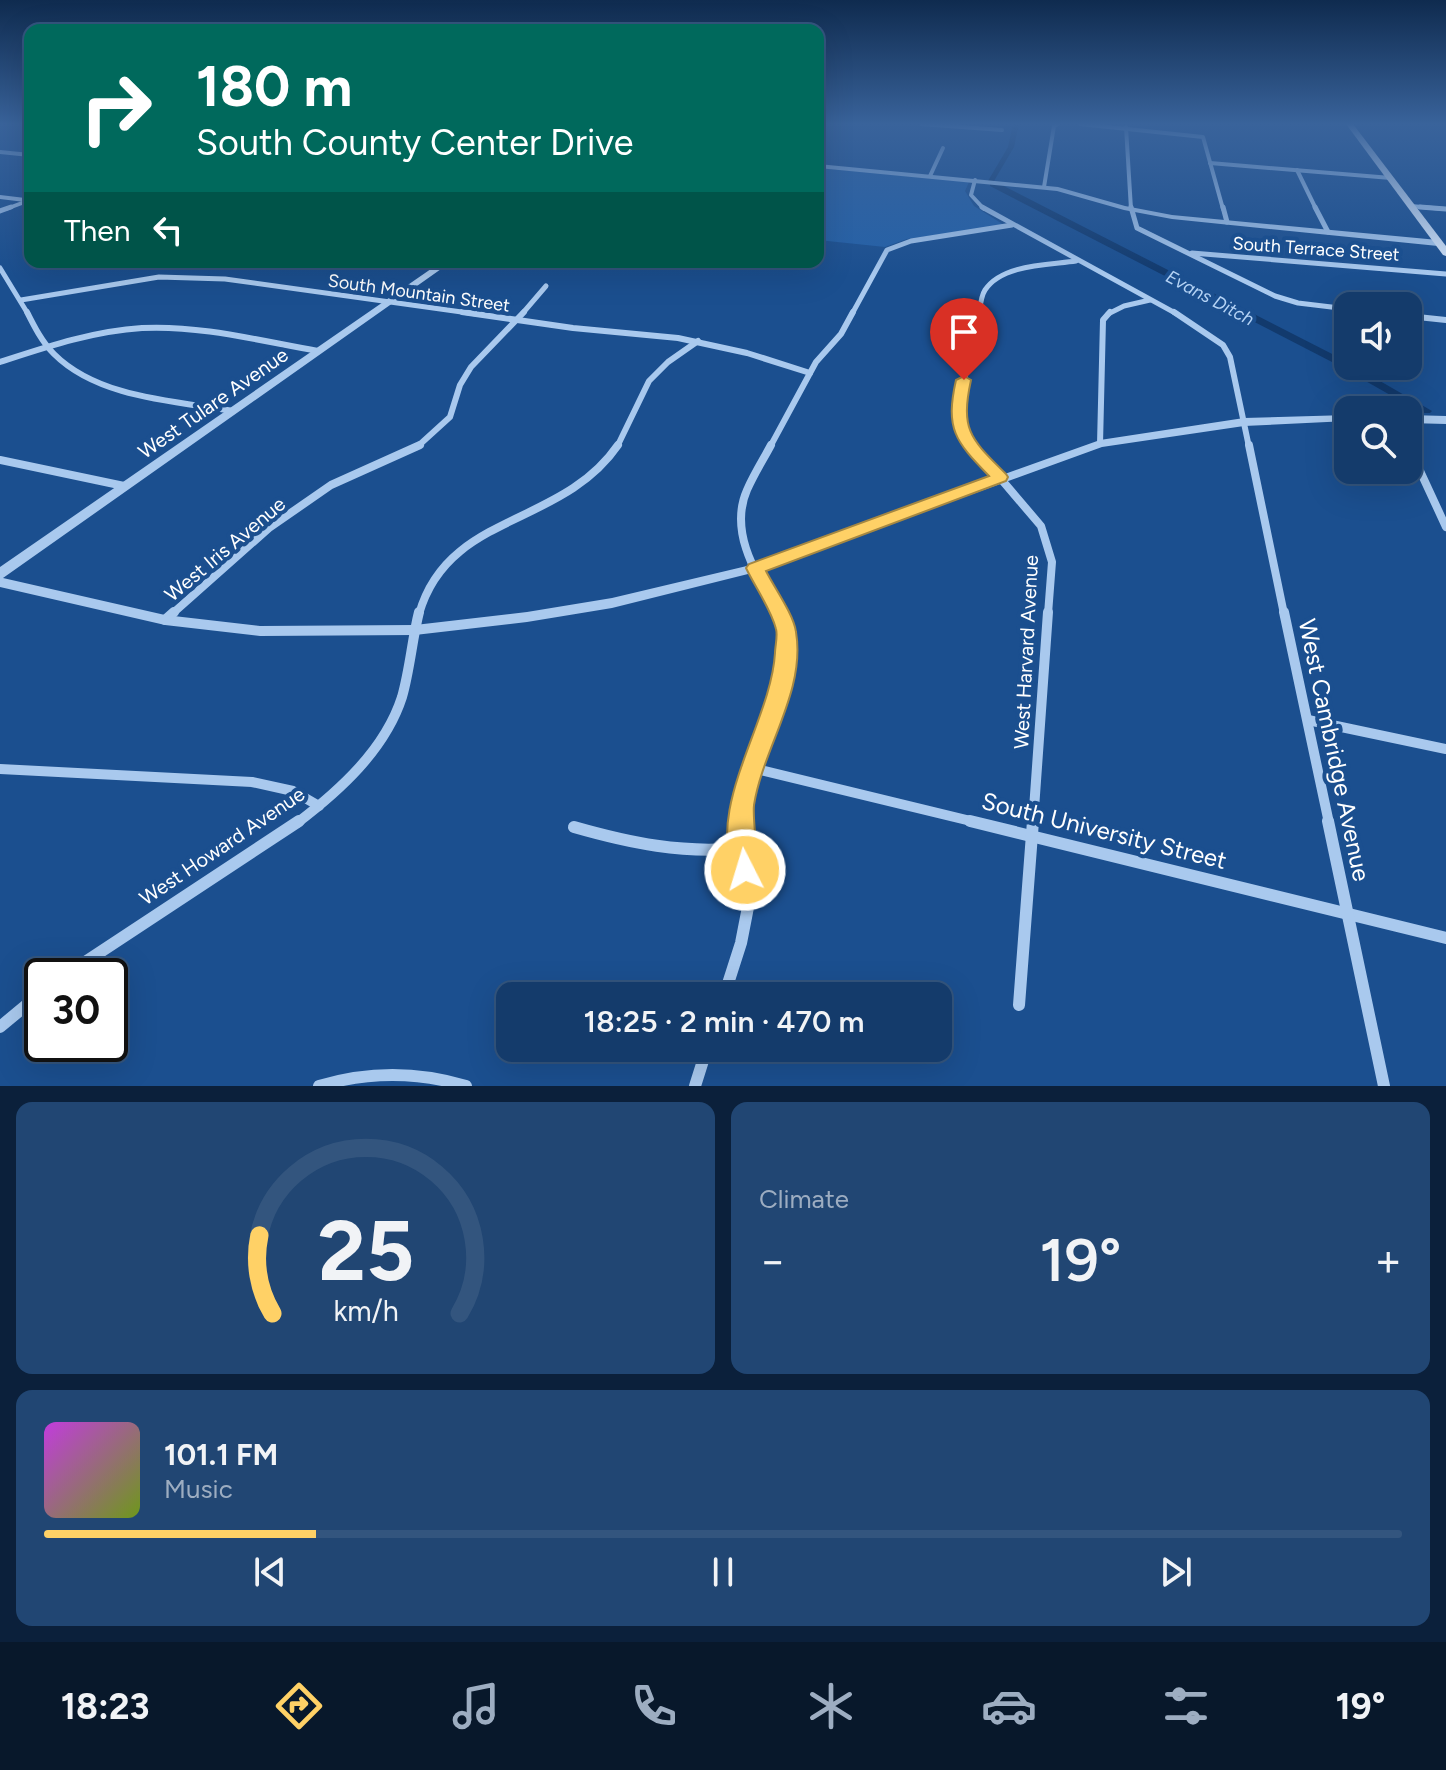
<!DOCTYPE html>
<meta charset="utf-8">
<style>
body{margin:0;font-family:Figtree,sans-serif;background:#214673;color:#f1f3f6;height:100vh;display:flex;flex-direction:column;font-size:30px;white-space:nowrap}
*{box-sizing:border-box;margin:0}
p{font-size:26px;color:#9dadc1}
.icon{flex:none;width:44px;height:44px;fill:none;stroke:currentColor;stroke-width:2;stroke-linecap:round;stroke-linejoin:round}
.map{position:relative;height:1086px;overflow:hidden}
.sheet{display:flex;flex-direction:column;gap:16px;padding:16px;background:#0b203b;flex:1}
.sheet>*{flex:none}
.top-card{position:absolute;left:24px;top:24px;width:800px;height:244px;border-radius:16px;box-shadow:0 8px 32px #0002,0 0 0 2px #33557e;background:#00695c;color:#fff;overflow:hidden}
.fabs{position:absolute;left:1334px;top:292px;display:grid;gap:16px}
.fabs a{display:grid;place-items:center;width:88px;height:88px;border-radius:16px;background:#143b6b;box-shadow:0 8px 32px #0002,0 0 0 2px #33557e;font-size:40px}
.speed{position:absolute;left:24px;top:958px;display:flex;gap:16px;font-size:40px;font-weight:700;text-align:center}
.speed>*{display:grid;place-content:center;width:104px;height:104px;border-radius:50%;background:#143b6b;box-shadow:0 8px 32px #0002,0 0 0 2px #33557e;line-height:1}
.speed .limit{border:4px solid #111;border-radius:12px;background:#fff;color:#111}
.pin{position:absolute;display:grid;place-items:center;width:68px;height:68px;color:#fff;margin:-82px -34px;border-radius:50% 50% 50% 0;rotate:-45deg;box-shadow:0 0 8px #0007}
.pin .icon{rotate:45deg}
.me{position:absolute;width:88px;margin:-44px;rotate:355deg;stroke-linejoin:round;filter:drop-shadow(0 0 6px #0008)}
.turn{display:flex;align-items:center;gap:28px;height:168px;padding:0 40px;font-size:36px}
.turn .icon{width:104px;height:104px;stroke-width:2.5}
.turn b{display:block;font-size:56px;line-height:68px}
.then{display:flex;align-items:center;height:76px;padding:0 40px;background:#0003;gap:16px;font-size:30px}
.big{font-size:60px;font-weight:600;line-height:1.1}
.sheet .card{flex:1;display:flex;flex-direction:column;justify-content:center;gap:12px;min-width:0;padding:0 28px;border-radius:16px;background:#214673}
.sheet .dial{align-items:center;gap:0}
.dial svg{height:208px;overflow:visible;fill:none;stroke:#33557e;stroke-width:7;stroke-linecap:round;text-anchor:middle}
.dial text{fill:#f1f3f6;stroke:none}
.song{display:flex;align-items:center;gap:24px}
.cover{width:96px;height:96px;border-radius:12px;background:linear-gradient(135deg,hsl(290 70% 55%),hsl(80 70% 35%))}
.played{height:8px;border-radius:4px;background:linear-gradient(90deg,#ffd166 20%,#33557e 20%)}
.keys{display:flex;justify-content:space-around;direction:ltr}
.heat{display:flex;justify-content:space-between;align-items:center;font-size:44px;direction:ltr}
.sheet .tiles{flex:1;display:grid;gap:16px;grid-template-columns:1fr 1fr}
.card:last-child{grid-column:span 2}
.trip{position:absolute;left:496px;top:982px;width:456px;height:80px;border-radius:16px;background:#143b6b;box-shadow:0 8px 32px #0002,0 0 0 2px #33557e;font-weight:600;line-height:80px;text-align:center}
.menu{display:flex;height:128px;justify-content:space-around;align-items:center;background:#08182b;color:#9dadc1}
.menu .icon{width:56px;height:56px}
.menu .selected{color:#ffd166}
.menu b{font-size:36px;color:#f1f3f6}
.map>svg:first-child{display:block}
</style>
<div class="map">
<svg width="1446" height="1086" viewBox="0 0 1446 1086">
<rect width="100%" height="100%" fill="#1b4f8f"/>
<polygon fill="#2461a8" points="818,168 969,182 965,191 974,206 1004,225 907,239 885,247 818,240"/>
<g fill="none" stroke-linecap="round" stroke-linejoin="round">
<g fill="#123a6d" fill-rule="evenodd">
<polygon points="1013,124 1019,124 1014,147 994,181 988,181 1008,147"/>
<polygon points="990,182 996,182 1340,358 1348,362 1348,366 1354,366 1432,411 1430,413 1422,413 1332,362 990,186"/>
</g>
<g stroke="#a9c9ee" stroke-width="4">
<polyline points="921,124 1002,130"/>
<polyline points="1080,124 1203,137 1223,209"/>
<polyline points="1126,127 1131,209"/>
<polyline points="0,152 30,155"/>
<polyline points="1210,163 1391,178"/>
<polyline points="1297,170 1316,209"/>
<polyline points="930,176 943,148"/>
<polyline points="975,180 971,195 984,209"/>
<polyline points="1044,187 1054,126 1058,124"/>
<polyline points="0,197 25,200"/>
<polyline points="1411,206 1444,209"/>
<polyline points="6,209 30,200"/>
</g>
<g stroke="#a9c9ee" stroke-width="5">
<polyline points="982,207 1177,314"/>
<polyline points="1131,207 1137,228 1275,296 1298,303 1348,309"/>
<polyline points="1223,207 1227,222"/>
<polyline points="1315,207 1328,232"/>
<polyline points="1420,207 1446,209"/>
<polyline points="0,211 11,207"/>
<polyline points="1192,253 1446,274"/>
<polyline points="0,268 28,314"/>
<polyline points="21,300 159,277 225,279 476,314"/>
<polyline points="522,314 546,286"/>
<polyline points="852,314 887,250 911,241 1012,225"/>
<path d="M979 314C980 307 981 296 985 290 1002 264 1049 265 1076 261"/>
<polyline points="1108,314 1124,306 1150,300"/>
</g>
<g stroke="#a9c9ee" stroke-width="6">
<path d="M27 312C34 326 42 342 54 354 98 398 174 401 233 411"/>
<polyline points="462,312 573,328 678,338 747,353 810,373"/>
<polyline points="1174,312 1223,345 1230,357 1249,447"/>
<polyline points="1408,316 1446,320"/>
<path d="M0 362C46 347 93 331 142 328 201 325 260 341 318 351"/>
<polyline points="1100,444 1103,320 1110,312"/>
<polyline points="417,447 450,417 460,385 471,367 524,312"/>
<polyline points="617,447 649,381 668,362 698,341"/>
<polyline points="770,447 816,362 841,334 853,312"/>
<polyline points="973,447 957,410 979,312"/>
</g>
<g stroke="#a9c9ee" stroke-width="8">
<path d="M771 445C763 460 754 474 747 490 728 533 758 577 779 614"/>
<polyline points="972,445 1041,526 1052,562 1048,614"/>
<polyline points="1249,445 1284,614"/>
<polyline points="1408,445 1446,527"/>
<polyline points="0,460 124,486"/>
<polyline points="172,614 269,528 331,485 420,445"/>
<path d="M419 614C448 512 561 528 618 445"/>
</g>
<g stroke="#a9c9ee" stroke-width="10">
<polyline points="1284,612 1329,823"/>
<polyline points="165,620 174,612"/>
<polyline points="1308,720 1446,749"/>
<polyline points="752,768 979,823"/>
<polyline points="0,769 252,782 293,791 319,806"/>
<path d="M297 823C339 791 385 750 402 697 410 669 412 640 419 612"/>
<path d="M741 823C741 759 811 671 778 612"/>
<polyline points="1033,823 1048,612"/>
</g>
<g stroke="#a9c9ee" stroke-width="12">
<polyline points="970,821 1446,938"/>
<polyline points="1328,821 1384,1086"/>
<path d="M574 827C630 843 683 854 741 848"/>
<polyline points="64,976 299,821"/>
<polyline points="724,996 741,943 749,902 741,821"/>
<polyline points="1019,1005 1033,821"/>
<polyline points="0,1027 42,992"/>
<path d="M319 1086C369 1071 416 1071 466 1086"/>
<polyline points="695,1086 707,1048"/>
</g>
<g fill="#a9c9ee" fill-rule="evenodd">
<polygon points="818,164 1058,187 1125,206 1172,215 1438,240 1442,243 1438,246 1172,219 1124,210 1057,191 818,168"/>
<polygon points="441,262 451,262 3,578 165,615 260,626 415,625 527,612 612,598 751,565 1100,440 1244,418 1348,415 1348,421 1244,426 1102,447 760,571 612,608 527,622 415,635 260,636 165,625 0,587 0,567"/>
<polygon points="1408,415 1446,416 1446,424 1408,423"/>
</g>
<polygon fill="#d6e6fa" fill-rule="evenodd" points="1346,124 1353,124 1446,246 1446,256 1443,255"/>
</g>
<linearGradient id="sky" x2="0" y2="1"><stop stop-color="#0f2b4f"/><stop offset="0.45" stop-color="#39639b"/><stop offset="1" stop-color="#39639b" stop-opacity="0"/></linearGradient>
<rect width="1446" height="276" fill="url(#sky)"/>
<path fill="#ffd166" stroke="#a68842" stroke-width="2" d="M964 376 971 380C960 431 971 439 1006 474L1008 477 1006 481 766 571C774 587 794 615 796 632 806 691 763 748 754 805 752 824 761 864 755 878L745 881 736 878C703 809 771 723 775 653 775 646 778 636 776 629 771 609 755 587 746 568L749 564 989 476C955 441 945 429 956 380Z"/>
<g text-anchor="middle" stroke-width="8" stroke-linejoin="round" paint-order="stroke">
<g font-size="18" fill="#fff" stroke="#1b4f8f">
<text transform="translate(1316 249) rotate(4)" y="6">South Terrace Street</text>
<text transform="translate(419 293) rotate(8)" y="6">South Mountain Street</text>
</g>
<g font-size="18" font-style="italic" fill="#b5d3f5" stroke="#1b4f8f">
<text transform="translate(1210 298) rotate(28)" y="6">Evans Ditch</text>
</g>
<g font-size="20" fill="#fff" stroke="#1b4f8f">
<text transform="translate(213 403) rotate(-35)" y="7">West Tulare Avenue</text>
<text transform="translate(225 549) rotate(-40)" y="7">West Iris Avenue</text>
<text transform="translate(1026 652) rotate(-87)" y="7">West Harvard Avenue</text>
<text transform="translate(222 846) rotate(-34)" y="7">West Howard Avenue</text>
</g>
<g font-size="24" fill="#fff" stroke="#1b4f8f">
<text transform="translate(1334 750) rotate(78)" y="8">West Cambridge Avenue</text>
<text transform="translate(1104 831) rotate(14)" y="8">South University Street</text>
</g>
</g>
</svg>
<div class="fabs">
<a><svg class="icon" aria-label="sound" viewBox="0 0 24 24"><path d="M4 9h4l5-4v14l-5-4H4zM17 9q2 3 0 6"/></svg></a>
<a><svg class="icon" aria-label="search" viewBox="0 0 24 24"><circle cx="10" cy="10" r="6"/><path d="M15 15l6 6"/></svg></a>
</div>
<div class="speed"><div class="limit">30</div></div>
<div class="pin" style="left:964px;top:380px;background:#d93025"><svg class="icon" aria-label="arrive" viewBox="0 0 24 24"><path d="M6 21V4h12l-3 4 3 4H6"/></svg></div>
<svg class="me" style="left:745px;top:870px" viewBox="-20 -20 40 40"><circle r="17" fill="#ffd166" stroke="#fff" stroke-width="3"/><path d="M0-11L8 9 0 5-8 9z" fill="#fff"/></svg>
<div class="trip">18:25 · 2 min · 470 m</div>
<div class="top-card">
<div class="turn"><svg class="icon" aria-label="right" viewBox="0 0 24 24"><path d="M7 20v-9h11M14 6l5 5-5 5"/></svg><div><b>180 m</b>South County Center Drive</div></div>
<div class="then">Then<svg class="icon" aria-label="left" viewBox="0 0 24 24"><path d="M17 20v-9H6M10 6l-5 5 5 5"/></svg></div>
</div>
</div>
<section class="sheet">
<div class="tiles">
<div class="card dial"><svg viewBox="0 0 100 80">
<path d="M14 69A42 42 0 1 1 86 69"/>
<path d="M14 69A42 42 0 0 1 9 39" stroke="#ffd166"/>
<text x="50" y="56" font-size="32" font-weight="700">25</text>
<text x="50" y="72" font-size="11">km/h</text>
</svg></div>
<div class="card"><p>Climate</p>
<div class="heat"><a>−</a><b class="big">19°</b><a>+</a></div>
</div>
<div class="card">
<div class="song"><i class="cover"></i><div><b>101.1 FM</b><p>Music</p></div></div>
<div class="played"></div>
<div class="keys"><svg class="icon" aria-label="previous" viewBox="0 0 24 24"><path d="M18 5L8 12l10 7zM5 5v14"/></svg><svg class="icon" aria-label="pause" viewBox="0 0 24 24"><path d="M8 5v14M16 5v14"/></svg><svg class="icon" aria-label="next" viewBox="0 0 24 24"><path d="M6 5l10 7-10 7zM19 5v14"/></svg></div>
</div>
</div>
</section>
<nav class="menu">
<b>18:23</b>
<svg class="icon selected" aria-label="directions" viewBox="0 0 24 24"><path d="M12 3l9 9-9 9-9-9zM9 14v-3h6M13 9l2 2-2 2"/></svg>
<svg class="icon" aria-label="music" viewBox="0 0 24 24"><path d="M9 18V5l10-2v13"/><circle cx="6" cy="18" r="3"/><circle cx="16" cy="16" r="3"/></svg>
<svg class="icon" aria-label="phone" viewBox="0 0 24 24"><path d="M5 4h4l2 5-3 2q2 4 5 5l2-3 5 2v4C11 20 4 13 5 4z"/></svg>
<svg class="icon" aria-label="climate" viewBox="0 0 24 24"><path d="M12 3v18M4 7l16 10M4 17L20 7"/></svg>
<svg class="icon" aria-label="car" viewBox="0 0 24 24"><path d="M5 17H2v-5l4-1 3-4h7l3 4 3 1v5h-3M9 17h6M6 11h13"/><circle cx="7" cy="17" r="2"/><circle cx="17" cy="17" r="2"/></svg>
<svg class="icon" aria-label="filters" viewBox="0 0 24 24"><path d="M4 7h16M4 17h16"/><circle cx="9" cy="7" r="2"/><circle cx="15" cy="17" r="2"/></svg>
<b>19°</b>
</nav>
